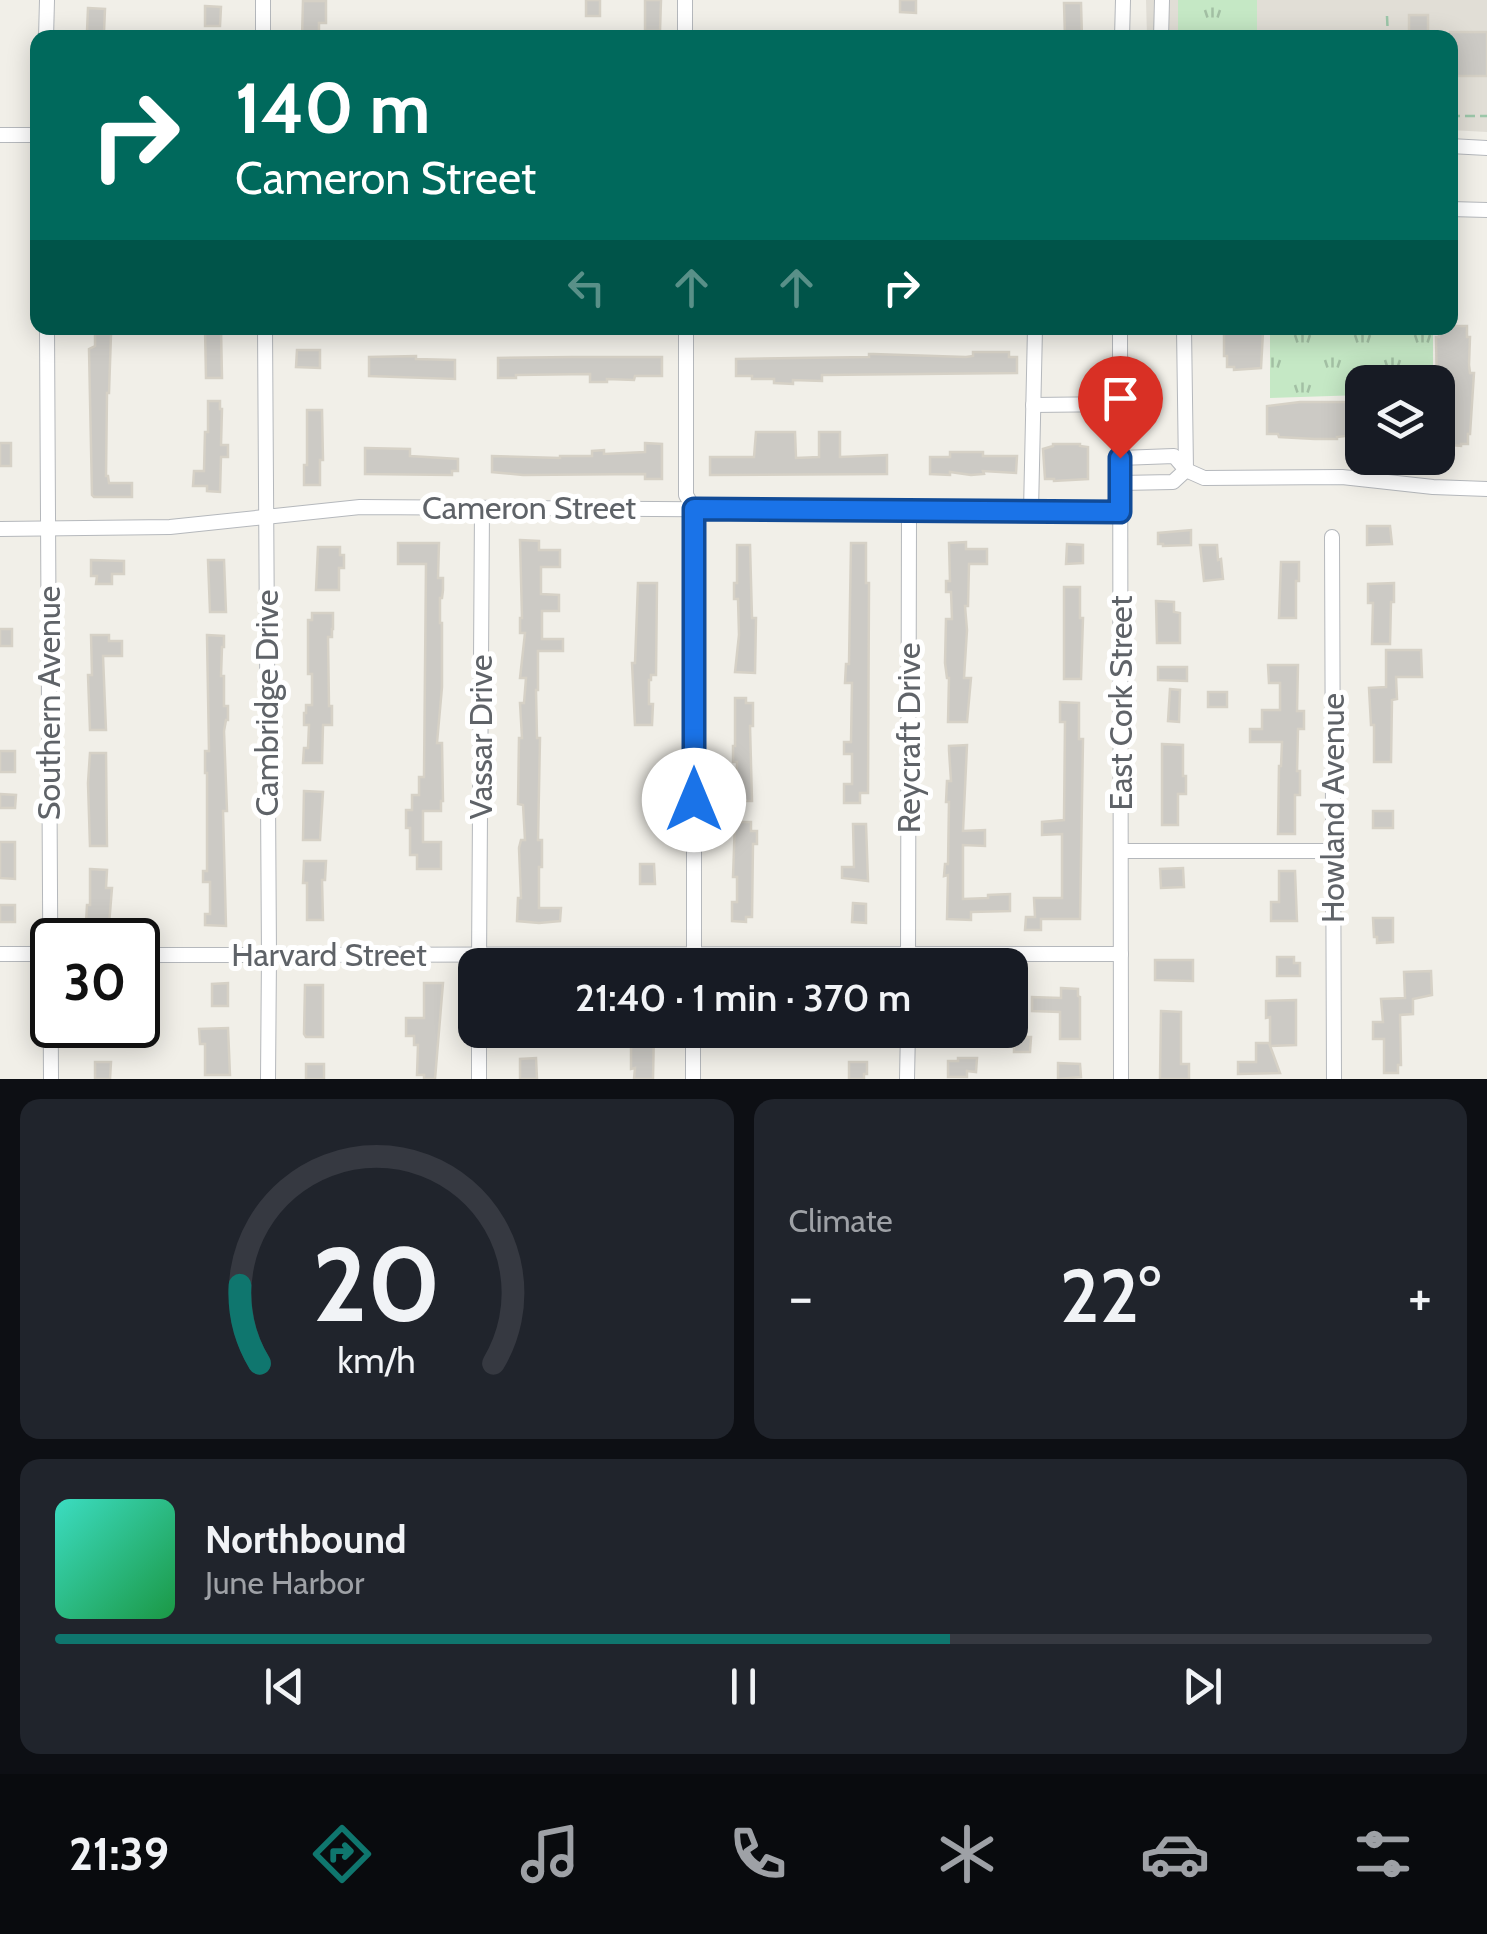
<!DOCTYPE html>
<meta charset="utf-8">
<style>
body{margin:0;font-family:Cabin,sans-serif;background:#20242c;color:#f1f3f6;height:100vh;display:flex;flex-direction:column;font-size:38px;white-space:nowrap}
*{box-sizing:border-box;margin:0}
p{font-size:32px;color:#9ea1a6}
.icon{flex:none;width:55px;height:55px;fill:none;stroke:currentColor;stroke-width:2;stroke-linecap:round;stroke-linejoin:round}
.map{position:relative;height:1079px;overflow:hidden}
.sheet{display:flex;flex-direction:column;gap:20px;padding:20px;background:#0d0f14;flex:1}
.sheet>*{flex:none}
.guide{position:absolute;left:30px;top:30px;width:1428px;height:305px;border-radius:20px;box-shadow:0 5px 25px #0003;background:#00695c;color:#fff;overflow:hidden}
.fabs{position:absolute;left:1345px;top:365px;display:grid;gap:20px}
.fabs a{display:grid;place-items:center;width:110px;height:110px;border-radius:20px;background:#171b24;box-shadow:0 5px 25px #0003;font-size:50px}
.speed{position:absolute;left:30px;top:918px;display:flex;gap:20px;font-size:50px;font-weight:700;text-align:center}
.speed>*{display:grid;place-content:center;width:130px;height:130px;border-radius:50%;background:#171b24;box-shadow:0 5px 25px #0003;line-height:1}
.speed .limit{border:5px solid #111;border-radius:15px;background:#fff;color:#111}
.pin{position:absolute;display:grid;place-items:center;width:85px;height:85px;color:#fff;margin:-102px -42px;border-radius:50% 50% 50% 0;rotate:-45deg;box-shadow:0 0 10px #0007}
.pin .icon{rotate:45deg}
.me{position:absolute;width:110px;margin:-55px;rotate:0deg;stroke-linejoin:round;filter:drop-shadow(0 0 8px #0008)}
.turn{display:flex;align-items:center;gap:35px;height:210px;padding:0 40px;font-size:45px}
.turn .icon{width:130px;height:130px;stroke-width:2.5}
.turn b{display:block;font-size:70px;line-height:85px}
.lanes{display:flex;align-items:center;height:95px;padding:0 40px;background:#0003;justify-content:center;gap:50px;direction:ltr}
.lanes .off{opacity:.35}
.big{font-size:75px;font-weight:600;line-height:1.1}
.sheet .card{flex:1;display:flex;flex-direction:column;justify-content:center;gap:15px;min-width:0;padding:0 35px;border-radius:20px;background:#20242c}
.sheet .dial{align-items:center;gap:0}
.dial svg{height:260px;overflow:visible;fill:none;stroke:#363941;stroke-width:7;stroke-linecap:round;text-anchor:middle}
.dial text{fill:#f1f3f6;stroke:none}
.song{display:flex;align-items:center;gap:30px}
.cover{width:120px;height:120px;border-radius:15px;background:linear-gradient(135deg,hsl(170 70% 55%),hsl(140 70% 35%))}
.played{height:10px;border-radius:5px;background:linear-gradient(90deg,#0f766e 65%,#363941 65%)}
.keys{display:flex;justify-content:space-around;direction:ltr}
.heat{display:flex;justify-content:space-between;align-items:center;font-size:55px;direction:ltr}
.sheet .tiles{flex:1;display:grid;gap:20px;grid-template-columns:1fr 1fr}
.card:last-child{grid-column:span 2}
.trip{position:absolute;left:458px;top:948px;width:570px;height:100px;border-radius:20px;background:#171b24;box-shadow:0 5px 25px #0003;font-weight:600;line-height:100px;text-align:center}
.tabs{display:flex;height:160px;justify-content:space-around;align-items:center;background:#090b0e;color:#9ea1a6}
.tabs .icon{width:70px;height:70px}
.tabs .active{color:#0f766e}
.tabs b{font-size:45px;color:#f1f3f6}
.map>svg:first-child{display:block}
</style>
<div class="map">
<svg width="1487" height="1079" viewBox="0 0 1487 1079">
<defs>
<pattern id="park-tufts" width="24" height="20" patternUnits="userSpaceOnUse" patternTransform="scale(2.5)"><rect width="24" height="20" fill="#c5e8c5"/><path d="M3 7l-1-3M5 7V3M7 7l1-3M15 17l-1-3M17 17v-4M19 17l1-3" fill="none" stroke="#a3c0a4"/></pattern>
</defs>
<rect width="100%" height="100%" fill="#f1efe8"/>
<polygon fill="#e1ded6" points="1146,0 1487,0 1487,132 1450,130 1450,38 1147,37"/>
<rect fill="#c5e8c5" x="1302" y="31" width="64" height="6"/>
<g fill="url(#park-tufts)">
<rect x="1178" y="0" width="79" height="37"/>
<polygon points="1270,328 1433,328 1433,382 1362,382 1362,395 1270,398"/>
</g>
<g fill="#cccac5" stroke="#d6d1c6" stroke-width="2.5">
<rect x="586" y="0" width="14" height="16"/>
<polygon points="645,0 661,0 660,31 645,31"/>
<polygon points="900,0 916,0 916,13 900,12"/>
<polygon points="303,1 326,1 326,23 319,23 319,38 302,38"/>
<polygon points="1064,3 1081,3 1082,38 1065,38"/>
<polygon points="205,6 221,7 220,26 205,26"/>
<polygon points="88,8 105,9 104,32 87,32"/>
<rect x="1409" y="15" width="19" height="23"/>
<rect x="1450" y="32" width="37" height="44"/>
<polygon points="1450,326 1467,326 1467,337 1470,337 1469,365 1470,373 1474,373 1470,434 1468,434 1468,444 1461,444 1461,446 1438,444 1436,337 1439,337 1439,328"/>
<polygon points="205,328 221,328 222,378 206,378"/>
<polygon points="1226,328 1260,328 1260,332 1263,332 1261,368 1234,370 1234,367 1227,367 1227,356 1224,356 1224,332 1226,332"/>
<polygon points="95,334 111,334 109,393 107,393 106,476 108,476 109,483 132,483 132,497 94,497 92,495 89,349 95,346"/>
<polygon points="297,350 320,350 320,368 296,367"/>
<polygon points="973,352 1009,352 1009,357 1017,357 1017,373 822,375 822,381 793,380 793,384 774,383 774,379 752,379 752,376 736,376 736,359 869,357 869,354 873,354 966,357 973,356"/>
<polygon points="416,356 416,359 455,360 455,379 369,376 369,357"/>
<polygon points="573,357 662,357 662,376 635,376 634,380 607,379 607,382 590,382 590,374 516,375 516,378 498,378 498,358"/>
<polygon points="208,401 220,401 220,409 222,409 221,445 228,445 228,457 221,457 220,492 207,491 207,486 193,486 194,471 204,471 205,432 208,432"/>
<polygon points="1300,402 1362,402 1362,434 1337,437 1337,439 1315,439 1279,437 1278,434 1267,434 1267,406"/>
<polygon points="307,410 322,410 323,460 320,460 320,485 304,485 304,465 307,465"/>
<polygon points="756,432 795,432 796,458 819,457 819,432 840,432 840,457 887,455 887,474 710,475 710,457 754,457"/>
<rect x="0" y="443" width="11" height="23"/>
<polygon points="645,443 662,444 662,479 645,479 645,474 523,475 492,472 492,456 560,458 560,456 592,456 592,451 604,450 604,454 645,452"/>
<polygon points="1053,444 1080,444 1080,446 1088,447 1088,479 1054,481 1054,479 1045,479 1043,449 1053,446"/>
<polygon points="365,448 410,449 410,456 458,459 458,471 452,471 452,475 365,474"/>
<polygon points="950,452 983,452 983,456 1017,456 1016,473 983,471 984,474 971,475 950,472 950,475 930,474 930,457 950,457"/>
<polygon points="1367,526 1390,526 1392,544 1367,545"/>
<polygon points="1191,530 1191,545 1163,546 1163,544 1158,544 1158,533"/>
<polygon points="520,540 539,541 539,550 560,550 560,567 541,567 541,594 559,595 559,611 542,611 542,639 563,639 563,651 538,651 538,690 536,690 537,738 540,738 538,840 542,840 542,867 539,867 539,908 561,908 560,921 539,923 517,921 518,898 521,898 519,848 521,840 525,840 523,805 518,804 519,738 522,738 520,703 524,703 526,678 520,678 525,633 520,633 520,618 522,618"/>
<polygon points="966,542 966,549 987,549 987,564 969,564 968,606 965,606 967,630 964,678 971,678 967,722 948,722 949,678 947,678 945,663 946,619 952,619 951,592 946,592 946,581 950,581 949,543"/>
<polygon points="398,543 439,543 438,578 443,578 443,590 442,598 440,598 440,623 442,623 442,687 437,743 442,743 443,801 441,801 441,811 423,811 423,842 441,842 441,869 417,869 417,855 410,855 410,828 406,828 406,810 412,810 412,795 419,795 419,777 424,777 426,564 398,564"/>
<polygon points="851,543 866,543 866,583 869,583 868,793 860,793 860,803 844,803 844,784 852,784 852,754 844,754 844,742 851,742 852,683 845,683 846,664 849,664"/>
<polygon points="1067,544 1083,545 1083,563 1066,564"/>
<polygon points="737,545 750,545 752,618 756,618 755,673 735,672 739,635 738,599 734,599 734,583 737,583"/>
<polygon points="1200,545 1217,545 1218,560 1221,559 1223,579 1204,581"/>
<polygon points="318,547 340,547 340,555 344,555 344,568 339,568 339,590 316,590"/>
<polygon points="91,560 124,561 124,574 112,574 112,584 96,584 97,576 91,576"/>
<polygon points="208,560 224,560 226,612 210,612"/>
<polygon points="1281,562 1299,562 1299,581 1296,581 1296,618 1279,618"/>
<polygon points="638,583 657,583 656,675 651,675 651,680 649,680 649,704 653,704 652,725 635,725 632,663 635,663"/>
<polygon points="1394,583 1394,602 1391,602 1390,644 1372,644 1373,603 1368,603 1368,584"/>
<polygon points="1064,587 1080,587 1080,618 1083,618 1081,679 1064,679"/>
<polygon points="1156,601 1174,602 1174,612 1180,613 1180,643 1157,643"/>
<polygon points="312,613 333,613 333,629 332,629 332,637 328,637 329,706 332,706 332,725 323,725 322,763 303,763 304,748 308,748 309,725 304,725 304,713 306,713 306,705 312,705 312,674 308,674 308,620 312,620"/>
<rect x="0" y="629" width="12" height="17"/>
<polygon points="91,635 109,635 109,641 122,641 122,656 103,656 106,730 90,730 88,675 92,675"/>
<polygon points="207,635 224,636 224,647 222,647 221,676 224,676 224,706 228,706 228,720 226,720 224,731 227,811 223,811 226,926 205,925 205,914 210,914 210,882 203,882 203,871 207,871 207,773 205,773 205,751 209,751"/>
<polygon points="1386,650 1421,650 1422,677 1396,677 1397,699 1392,700 1391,762 1374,762 1374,725 1371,725 1369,688 1386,687"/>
<polygon points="1268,665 1298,665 1297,711 1304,711 1304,729 1298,729 1297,771 1300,771 1300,795 1295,795 1295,834 1278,834 1279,766 1281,766 1282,742 1250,742 1250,729 1262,729 1262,710 1280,710 1280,683 1269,683"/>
<polygon points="1158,667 1187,667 1187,681 1158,680"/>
<polygon points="1170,689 1180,690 1179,722 1168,721"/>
<rect x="1208" y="692" width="19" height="15"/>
<polygon points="735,698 746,698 746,703 753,703 753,726 750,726 752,801 736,801 737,762 733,762 733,746 735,746"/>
<polygon points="1060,702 1079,703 1079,739 1083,739 1080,919 1041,919 1041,930 1025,930 1026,917 1035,917 1034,898 1062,898 1062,834 1042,835 1042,822 1064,820 1065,722 1060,722"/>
<polygon points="1162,744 1183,745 1183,776 1186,776 1186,794 1178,794 1178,825 1162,825"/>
<polygon points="967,745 963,831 985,830 985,846 963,845 963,899 988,898 988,895 1010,894 1010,911 971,912 971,920 947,919 948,875 944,876 945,864 948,864 949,802 946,802 947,781 951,781 949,750 949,746"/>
<rect x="0" y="751" width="15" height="21"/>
<polygon points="90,753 106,753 107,846 90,846 88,783"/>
<polygon points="304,791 323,792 320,840 303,840"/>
<polygon points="0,794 16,795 15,808 0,808"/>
<rect x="1373" y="811" width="20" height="17"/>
<polygon points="735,822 751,822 751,831 757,831 757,844 753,844 752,917 746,917 746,922 732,921 732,902 737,902 737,877 733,877"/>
<polygon points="853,824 866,824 868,881 842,878 842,867 854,867"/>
<polygon points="0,842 15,842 15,879 0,878"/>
<polygon points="304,861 326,861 325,880 322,880 323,920 307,920 307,883 303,883"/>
<polygon points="640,864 654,864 655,884 640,884"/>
<polygon points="1183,868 1184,887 1161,888 1160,869"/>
<polygon points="90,869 107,870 106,888 112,888 109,925 86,923 87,905 90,905"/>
<polygon points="1279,871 1295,871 1297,921 1271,921 1271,902 1279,902"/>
<polygon points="853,903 866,904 866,923 852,922"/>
<rect x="0" y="905" width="15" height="17"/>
<polygon points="1373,918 1393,918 1393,942 1377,943 1377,937 1374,937"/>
<polygon points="1277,957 1294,957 1294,963 1300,963 1300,976 1277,976"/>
<polygon points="1155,960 1193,960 1193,981 1155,980"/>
<polygon points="1431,971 1432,995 1413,999 1413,1014 1400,1015 1401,1065 1398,1065 1398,1073 1384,1073 1384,1039 1373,1039 1373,1022 1383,1022 1381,999 1405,998 1404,972"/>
<polygon points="228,983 228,1006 212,1006 212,984"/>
<polygon points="424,983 443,983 435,1079 424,1079 424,1075 417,1075 418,1045 414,1045 414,1036 406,1036 406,1018 424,1018"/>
<polygon points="305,985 323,985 323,1037 306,1037 304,1034"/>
<polygon points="1061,988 1078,989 1078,996 1080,997 1080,1039 1060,1039 1060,1012 1032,1011 1032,997 1061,998"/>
<polygon points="1296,1000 1296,1045 1270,1046 1270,1017 1266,1018 1266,1001"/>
<polygon points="1161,1011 1181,1012 1181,1064 1189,1064 1189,1079 1160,1079"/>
<polygon points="70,1025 108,1025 108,1036 70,1035"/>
<polygon points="228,1028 230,1075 205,1075 205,1044 200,1044 199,1029"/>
<polygon points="631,1030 654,1030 653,1079 634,1079 635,1068 631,1069"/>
<polygon points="1014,1037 1031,1037 1030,1052 1014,1052"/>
<polygon points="1256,1043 1269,1043 1280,1073 1238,1074 1238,1062 1256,1062"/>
<polygon points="536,1058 537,1079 520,1079 520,1059"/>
<polygon points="958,1058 977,1058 976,1072 967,1071 967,1077 948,1077 948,1061 958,1061"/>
<polygon points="95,1062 111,1062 110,1079 95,1079"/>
<polygon points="849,1062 867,1062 867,1074 864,1074 864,1079 849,1079"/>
<polygon points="1058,1063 1080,1064 1081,1077 1058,1079"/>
<rect x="306" y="1064" width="18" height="15"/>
</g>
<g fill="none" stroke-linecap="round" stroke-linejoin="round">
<g stroke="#b5b8bc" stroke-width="16">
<g id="minor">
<polyline points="685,0 685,38"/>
<polyline points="46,38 47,0"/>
<polyline points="263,38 263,0"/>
<polyline points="1122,38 1123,0"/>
<polyline points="1161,38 1162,0"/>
<polyline points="0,135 38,135"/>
<polyline points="1450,146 1487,148"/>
<polyline points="1450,209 1487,210"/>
<polyline points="47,328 51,1079"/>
<polyline points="265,328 269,956 268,1079"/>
<polyline points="686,328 686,495 694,509 694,965"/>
<polyline points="1120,328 1121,1079"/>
<polyline points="1033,405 1120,404"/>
<polyline points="1120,458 1174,456 1186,470 1204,478 1342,477 1433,487 1487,489"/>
<polyline points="1120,483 1173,482 1186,470 1184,328"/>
<polyline points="1031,511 1035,328"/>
<polyline points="0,529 170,527 360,507 1120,512"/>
<polyline points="1332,537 1334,1079"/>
<polyline points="1122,851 1334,851"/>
<polyline points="0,954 52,954"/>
<polyline points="138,955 1121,954"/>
<polyline points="479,965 482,509"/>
<polyline points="908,965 909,511"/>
<polyline points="479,1079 479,1030"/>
<polyline points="693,1079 693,1030"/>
<polyline points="907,1079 908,1030"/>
</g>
</g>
<g stroke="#9cc7a9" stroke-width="2.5" stroke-dasharray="10 5" stroke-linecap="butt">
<polyline points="1387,16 1388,38"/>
<polyline points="1450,116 1487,116"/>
</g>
<use href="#minor" stroke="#fff" stroke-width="14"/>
</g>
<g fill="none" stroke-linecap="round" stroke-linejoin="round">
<g stroke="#114b97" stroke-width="25">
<polyline id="route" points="694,800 694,509 1120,512 1120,458"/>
</g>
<use href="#route" stroke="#1a73e8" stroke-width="18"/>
</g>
<g text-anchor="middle" stroke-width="10" stroke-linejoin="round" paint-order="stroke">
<g font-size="32" fill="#5f6368" stroke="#fff">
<text x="529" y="519">Cameron Street</text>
<text transform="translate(49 703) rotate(-90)" y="11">Southern Avenue</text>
<text transform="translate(267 703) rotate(-90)" y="11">Cambridge Drive</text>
<text transform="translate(1121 703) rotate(-90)" y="11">East Cork Street</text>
<text transform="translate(481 737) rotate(-90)" y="11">Vassar Drive</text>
<text transform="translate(909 738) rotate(-90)" y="11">Reycraft Drive</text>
<text transform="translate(1333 808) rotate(-90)" y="11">Howland Avenue</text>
<text x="329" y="966">Harvard Street</text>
</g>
</g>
</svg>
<div class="fabs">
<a><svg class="icon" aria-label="layers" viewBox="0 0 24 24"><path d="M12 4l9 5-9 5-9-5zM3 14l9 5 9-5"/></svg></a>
</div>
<div class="speed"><div class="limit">30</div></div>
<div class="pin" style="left:1120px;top:458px;background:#d93025"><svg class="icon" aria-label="arrive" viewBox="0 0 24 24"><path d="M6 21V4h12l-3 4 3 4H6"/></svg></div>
<svg class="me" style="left:694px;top:800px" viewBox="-20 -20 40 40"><circle r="19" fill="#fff"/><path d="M0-13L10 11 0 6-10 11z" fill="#1a73e8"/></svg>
<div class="trip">21:40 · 1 min · 370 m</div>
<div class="guide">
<div class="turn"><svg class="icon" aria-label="right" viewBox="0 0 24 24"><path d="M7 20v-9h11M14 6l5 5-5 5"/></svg><div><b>140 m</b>Cameron Street</div></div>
<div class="lanes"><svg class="icon off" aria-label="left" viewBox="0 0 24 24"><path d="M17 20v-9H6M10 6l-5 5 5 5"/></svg><svg class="icon off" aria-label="ahead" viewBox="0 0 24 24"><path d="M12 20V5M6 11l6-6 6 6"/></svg><svg class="icon off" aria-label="ahead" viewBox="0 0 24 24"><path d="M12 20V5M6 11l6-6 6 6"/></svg><svg class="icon" aria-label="right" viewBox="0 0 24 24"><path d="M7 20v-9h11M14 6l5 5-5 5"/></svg></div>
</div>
</div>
<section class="sheet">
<div class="tiles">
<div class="card dial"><svg viewBox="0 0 100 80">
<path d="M14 69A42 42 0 1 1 86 69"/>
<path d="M14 69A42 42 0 0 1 8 45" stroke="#0f766e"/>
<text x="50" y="56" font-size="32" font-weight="700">20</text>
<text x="50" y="72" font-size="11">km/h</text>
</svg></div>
<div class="card"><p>Climate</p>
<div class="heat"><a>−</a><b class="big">22°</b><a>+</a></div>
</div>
<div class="card">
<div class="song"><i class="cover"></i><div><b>Northbound</b><p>June Harbor</p></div></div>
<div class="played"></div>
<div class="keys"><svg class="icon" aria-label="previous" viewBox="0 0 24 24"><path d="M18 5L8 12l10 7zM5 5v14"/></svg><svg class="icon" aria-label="pause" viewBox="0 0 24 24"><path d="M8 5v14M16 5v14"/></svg><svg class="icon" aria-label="next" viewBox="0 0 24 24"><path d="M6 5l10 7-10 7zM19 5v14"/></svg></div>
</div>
</div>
</section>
<nav class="tabs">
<b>21:39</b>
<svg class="icon active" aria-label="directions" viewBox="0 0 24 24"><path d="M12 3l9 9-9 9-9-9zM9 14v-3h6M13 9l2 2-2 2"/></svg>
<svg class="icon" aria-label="music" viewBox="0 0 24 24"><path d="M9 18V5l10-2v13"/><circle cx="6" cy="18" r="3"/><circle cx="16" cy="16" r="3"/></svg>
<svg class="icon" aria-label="phone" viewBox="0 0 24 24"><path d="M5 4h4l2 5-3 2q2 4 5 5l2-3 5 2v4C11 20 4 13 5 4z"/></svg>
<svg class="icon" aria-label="climate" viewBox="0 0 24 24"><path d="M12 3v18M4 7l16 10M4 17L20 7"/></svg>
<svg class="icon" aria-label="car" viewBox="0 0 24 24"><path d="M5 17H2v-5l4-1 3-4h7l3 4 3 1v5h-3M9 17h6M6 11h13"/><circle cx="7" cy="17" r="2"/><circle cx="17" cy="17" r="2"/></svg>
<svg class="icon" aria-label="filters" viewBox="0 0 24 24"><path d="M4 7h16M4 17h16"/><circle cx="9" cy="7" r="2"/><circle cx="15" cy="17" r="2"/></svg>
</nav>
